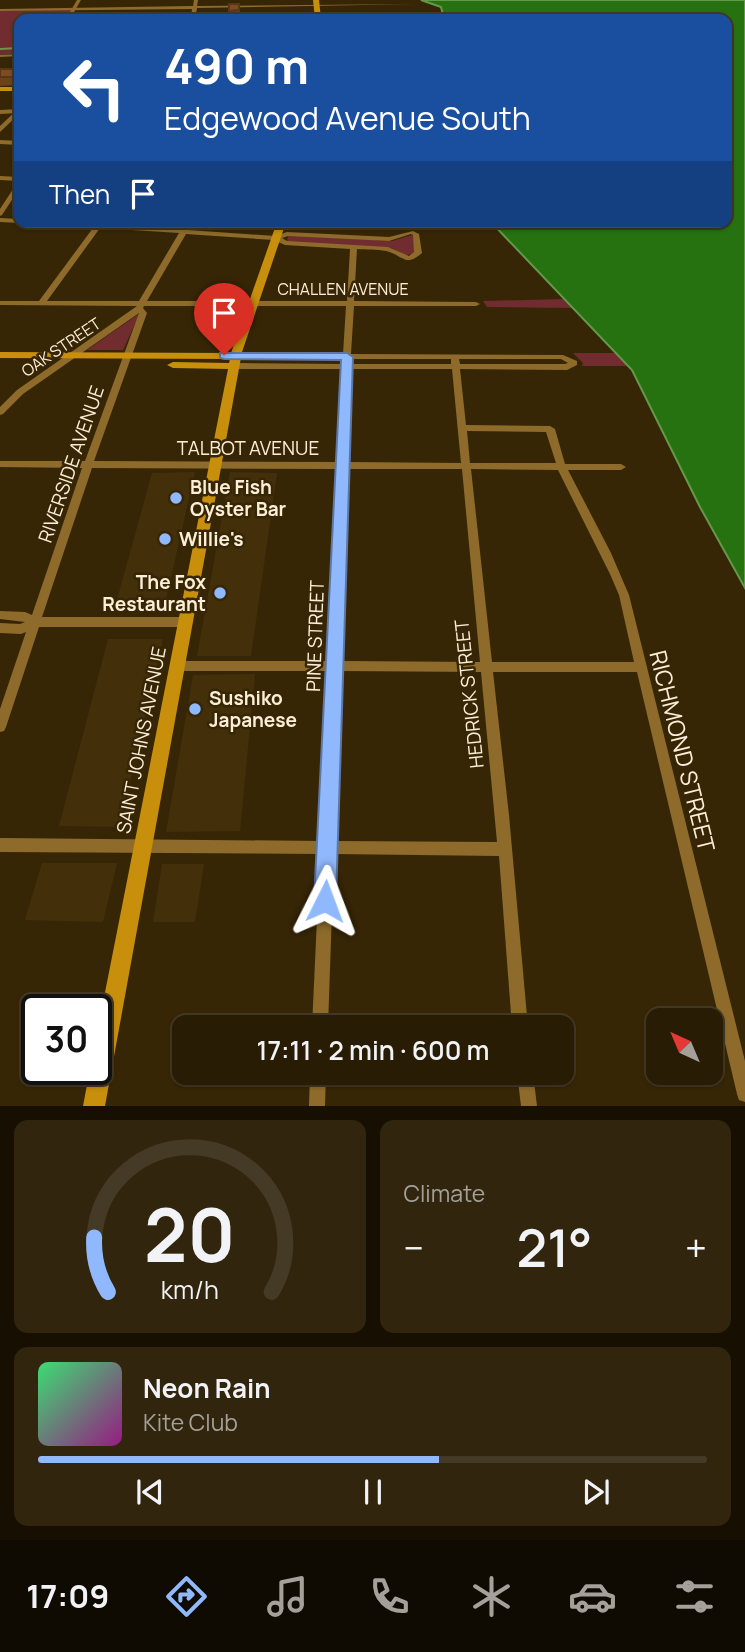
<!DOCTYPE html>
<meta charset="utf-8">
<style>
body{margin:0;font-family:Manrope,sans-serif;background:#31250e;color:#f1f3f6;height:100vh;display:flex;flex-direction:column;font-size:26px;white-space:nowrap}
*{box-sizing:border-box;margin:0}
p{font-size:23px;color:#a5a19a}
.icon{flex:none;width:38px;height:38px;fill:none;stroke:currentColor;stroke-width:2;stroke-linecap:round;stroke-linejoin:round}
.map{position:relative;height:1106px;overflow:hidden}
.drawer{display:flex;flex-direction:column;gap:14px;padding:14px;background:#170f02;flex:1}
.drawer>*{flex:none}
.hud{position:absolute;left:14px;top:14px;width:718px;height:214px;border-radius:14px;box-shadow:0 2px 5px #0004,0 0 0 2px #453a26;background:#1a4fa0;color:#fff;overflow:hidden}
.needle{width:46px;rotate:316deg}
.buttons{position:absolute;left:646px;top:1008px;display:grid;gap:14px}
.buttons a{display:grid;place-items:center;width:77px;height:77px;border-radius:14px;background:#291c04;box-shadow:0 2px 5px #0004,0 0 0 2px #453a26;font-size:35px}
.speed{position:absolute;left:21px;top:994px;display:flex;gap:14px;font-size:35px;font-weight:700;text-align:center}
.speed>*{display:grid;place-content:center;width:91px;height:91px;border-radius:50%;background:#291c04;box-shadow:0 2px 5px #0004,0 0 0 2px #453a26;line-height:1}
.speed .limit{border:4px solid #111;border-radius:10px;background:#fff;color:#111}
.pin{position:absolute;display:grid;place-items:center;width:60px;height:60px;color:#fff;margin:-72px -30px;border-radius:50% 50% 50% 0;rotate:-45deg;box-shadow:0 0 7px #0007}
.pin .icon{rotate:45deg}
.me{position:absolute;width:77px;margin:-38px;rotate:3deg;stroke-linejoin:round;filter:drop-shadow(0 0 5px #0008)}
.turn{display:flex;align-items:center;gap:24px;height:147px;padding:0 35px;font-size:32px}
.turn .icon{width:91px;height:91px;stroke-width:2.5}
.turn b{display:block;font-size:49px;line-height:60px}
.then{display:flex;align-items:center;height:66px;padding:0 35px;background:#0003;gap:14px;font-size:26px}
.big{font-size:52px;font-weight:600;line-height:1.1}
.drawer .widget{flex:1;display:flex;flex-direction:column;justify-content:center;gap:10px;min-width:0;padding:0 24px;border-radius:14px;background:#31250e}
.drawer .dial{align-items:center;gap:0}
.dial svg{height:182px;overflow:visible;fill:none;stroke:#453a26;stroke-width:7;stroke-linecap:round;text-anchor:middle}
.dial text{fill:#f1f3f6;stroke:none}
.song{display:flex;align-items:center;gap:21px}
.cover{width:84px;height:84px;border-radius:10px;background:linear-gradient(135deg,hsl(140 70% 55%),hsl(310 70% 35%))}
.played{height:7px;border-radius:4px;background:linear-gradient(90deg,#8fb8fd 60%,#453a26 60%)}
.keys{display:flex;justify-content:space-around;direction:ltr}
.heat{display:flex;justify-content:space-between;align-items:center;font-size:38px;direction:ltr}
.drawer .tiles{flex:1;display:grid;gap:14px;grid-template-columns:1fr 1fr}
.widget:last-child{grid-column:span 2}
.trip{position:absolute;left:172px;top:1015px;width:402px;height:70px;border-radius:14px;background:#291c04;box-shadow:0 2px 5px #0004,0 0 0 2px #453a26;font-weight:600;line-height:70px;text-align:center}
.dock{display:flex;height:112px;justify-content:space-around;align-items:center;background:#100b02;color:#a5a19a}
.dock .icon{width:49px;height:49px}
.dock .active{color:#8fb8fd}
.dock b{font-size:32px;color:#f1f3f6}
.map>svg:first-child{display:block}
</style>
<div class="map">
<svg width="745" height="1106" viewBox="0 0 745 1106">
<rect width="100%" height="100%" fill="#372606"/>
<g fill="#43300a">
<polygon points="195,472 164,608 115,607 152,473"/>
<polygon points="230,472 277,473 251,656 197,656"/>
<polygon points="108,639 163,639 120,827 59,826"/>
<polygon points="255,674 240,831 166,832 193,675"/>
<polygon points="42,863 117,863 103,922 25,920"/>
<polygon points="162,864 204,864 195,922 153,922"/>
</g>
<g fill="#702c2e">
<polygon points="73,9 67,19 19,19 19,53 0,55 0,11"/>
<polygon points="288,235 392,241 412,235 414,237 414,254 405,255 391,248 287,242"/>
<polygon points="563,299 573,308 487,307 483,301"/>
<polygon points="140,313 123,350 87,350"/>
<polygon points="573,353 615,353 628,366 582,366 583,363"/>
</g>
<polygon fill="#267211" stroke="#66984c" stroke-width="2" points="421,0 745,0 745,588 700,507 632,370 491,222 726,222 726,19 444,19 441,7"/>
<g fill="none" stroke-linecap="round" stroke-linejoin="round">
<polyline stroke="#66984c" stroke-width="2" points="0,49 19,48"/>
<g fill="#8e6b2a" fill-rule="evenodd">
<polygon points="194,0 198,0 197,6 416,4 197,8 195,19 191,19 192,9 0,11 0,9 193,6"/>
<polygon points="19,54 19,56 0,57 0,55"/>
<polygon points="19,109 19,113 0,114 0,110"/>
<polygon points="0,140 19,141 19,145 0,144"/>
<polygon points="0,176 19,177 19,181 0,180"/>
<polygon points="19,182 19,189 2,215 0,216 0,209 17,183"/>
<polygon points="0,218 19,219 19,222 22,222 19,223 0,222"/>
<path d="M38 222 96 224 104 222 103 224 181 229 185 222H192L188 230 275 236 287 232 389 237 413 231 419 234 422 253C405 268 403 255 386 251 377 249 367 250 357 249L354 301 476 302 480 304 476 306H354L351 354 563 355 577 361V365L567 370 460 369 466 425 550 426 555 429 565 464H621L626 467 621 470H568L611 553 629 595 745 1061V1102L739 1100 737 1094 637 672H493L509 815 528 1027H512L499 856 334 854 328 1027H312L320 854 0 852V838L321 841 328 671H177L173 669 171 666 173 663 177 661H329L338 469 92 468 42 617H185L189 619 191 622 189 625 185 627H39L6 727 4 731 0 732V709L26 632 21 634 0 633V623L20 624 25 622 0 619V611L25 612 32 615 82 468 0 467V461H85L139 313 23 394 3 414 0 415V407L17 390 137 306 0 305V301H39L93 228 41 224ZM100 228 179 233 139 301H47ZM186 234 274 240 285 245 350 249 347 301H147ZM411 234 413 235 414 252 409 256 388 247 287 241 282 238 288 236 389 241ZM144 306H346L343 354H237L233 356 237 358 343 359V364L235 363 231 366 235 369H342L338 462 94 461 147 313 143 308ZM351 359H451V364H351ZM459 359H561L568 363 565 364H460ZM351 369H452L461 463 347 462ZM467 431 546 432 556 463H470ZM347 469H462L480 662 341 661ZM471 469 558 470 610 574 619 595 634 662H492ZM340 671 481 672 497 842 334 841Z"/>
<polygon points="310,1073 326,1073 325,1106 309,1106"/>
<polygon points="517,1073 533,1073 537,1106 521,1106"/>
</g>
<g fill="#8e6b2a" fill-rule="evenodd">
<polygon points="77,0 81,0 70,19 66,19"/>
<polygon points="19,108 19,114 0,132 0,126"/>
</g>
<g fill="#c78f0b" fill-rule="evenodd">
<polygon points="313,0 319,0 321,19 315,19"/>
<rect x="0" y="87" width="19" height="4"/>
<polygon points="277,222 286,222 242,352 105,1106 83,1106 90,1069 96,1069 96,1038 228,369 173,368 167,365 173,362 229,363 230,359 0,358 0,352 231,353"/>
</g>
</g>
<g fill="#6c421c">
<polygon points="229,4 240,10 239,16 230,16"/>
<polygon points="0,69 19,69 19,85 0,86"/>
</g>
<g fill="#7d4d21" stroke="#583617" stroke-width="2">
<polygon points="229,4 239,4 239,10 229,11"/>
<rect x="0" y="69" width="19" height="8"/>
</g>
<polygon fill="#8fb8fd" stroke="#5d78a4" stroke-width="2" points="220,353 347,353 353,357 336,901 333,909 325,912 317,909 314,901 341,360 224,359 220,358"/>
<g fill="#8fb8fd" stroke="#372606" stroke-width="2.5">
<circle cx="176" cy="498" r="7"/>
<circle cx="165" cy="539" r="7"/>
<circle cx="220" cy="593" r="7"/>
<circle cx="195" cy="709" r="7"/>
</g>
<g text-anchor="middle" stroke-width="5" stroke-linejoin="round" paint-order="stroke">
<g font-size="16" fill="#fdefd7" stroke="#372606">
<text x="343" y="295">CHALLEN AVENUE</text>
<text transform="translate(61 347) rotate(-34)" y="6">OAK STREET</text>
</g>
<g font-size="19" fill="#fdefd7" stroke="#372606">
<text x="248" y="455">TALBOT AVENUE</text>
<text transform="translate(71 464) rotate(-71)" y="7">RIVERSIDE AVENUE</text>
<text transform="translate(315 636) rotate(-88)" y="7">PINE STREET</text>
<text transform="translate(469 694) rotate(-96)" y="7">HEDRICK STREET</text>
<text transform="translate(141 740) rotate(-79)" y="7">SAINT JOHNS AVENUE</text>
</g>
<g font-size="19" font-weight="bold" fill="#fdefd7" stroke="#372606" text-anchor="start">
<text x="190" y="494">Blue Fish<tspan x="190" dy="22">Oyster Bar</tspan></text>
<text x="179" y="546">Willie's</text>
<text x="206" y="589" text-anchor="end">The Fox<tspan x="206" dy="22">Restaurant</tspan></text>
<text x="209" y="705">Sushiko<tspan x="209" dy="22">Japanese</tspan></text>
</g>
<g font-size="23" fill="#fdefd7" stroke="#372606">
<text transform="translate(682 751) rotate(76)" y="8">RICHMOND STREET</text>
</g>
</g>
</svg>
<div class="buttons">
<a><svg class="needle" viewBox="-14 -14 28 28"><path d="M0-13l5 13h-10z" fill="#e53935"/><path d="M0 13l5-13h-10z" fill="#a5a19a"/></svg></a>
</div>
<div class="speed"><div class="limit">30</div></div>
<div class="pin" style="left:224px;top:355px;background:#d93025"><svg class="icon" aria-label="arrive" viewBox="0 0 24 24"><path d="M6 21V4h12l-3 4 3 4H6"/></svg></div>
<svg class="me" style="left:325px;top:901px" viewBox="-20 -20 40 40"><path d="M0-17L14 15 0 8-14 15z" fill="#8fb8fd" stroke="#fff" stroke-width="4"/></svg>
<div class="trip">17:11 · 2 min · 600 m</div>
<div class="hud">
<div class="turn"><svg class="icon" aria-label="left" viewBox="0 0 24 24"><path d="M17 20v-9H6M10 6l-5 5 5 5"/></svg><div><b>490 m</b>Edgewood Avenue South</div></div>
<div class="then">Then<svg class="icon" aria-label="arrive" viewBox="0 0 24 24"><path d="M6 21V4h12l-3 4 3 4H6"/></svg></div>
</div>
</div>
<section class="drawer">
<div class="tiles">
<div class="widget dial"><svg viewBox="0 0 100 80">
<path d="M14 69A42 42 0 1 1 86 69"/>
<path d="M14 69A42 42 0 0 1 8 45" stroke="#8fb8fd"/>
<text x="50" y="56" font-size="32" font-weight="700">20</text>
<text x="50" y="72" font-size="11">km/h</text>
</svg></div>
<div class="widget"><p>Climate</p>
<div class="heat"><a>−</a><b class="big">21°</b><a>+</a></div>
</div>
<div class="widget">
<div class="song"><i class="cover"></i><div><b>Neon Rain</b><p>Kite Club</p></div></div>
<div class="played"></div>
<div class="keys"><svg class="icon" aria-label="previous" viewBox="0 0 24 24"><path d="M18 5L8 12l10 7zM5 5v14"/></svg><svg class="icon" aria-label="pause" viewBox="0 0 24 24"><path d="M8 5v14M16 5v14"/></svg><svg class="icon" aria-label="next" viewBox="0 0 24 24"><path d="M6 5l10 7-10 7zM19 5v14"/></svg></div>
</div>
</div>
</section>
<nav class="dock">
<b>17:09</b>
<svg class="icon active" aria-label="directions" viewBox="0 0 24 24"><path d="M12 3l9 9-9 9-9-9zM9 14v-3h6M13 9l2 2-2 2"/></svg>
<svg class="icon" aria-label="music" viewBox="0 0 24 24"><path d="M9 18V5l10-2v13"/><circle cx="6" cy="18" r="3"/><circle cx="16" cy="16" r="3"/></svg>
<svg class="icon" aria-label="phone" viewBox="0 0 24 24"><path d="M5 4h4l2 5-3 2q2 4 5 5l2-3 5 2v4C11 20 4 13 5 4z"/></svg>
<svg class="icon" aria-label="climate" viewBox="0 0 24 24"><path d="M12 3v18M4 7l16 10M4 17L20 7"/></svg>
<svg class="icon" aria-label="car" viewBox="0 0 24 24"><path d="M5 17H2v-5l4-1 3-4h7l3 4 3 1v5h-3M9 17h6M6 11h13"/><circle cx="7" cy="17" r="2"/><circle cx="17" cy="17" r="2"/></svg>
<svg class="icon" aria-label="filters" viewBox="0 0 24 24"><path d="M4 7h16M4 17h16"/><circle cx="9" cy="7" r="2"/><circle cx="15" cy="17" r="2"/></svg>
</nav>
